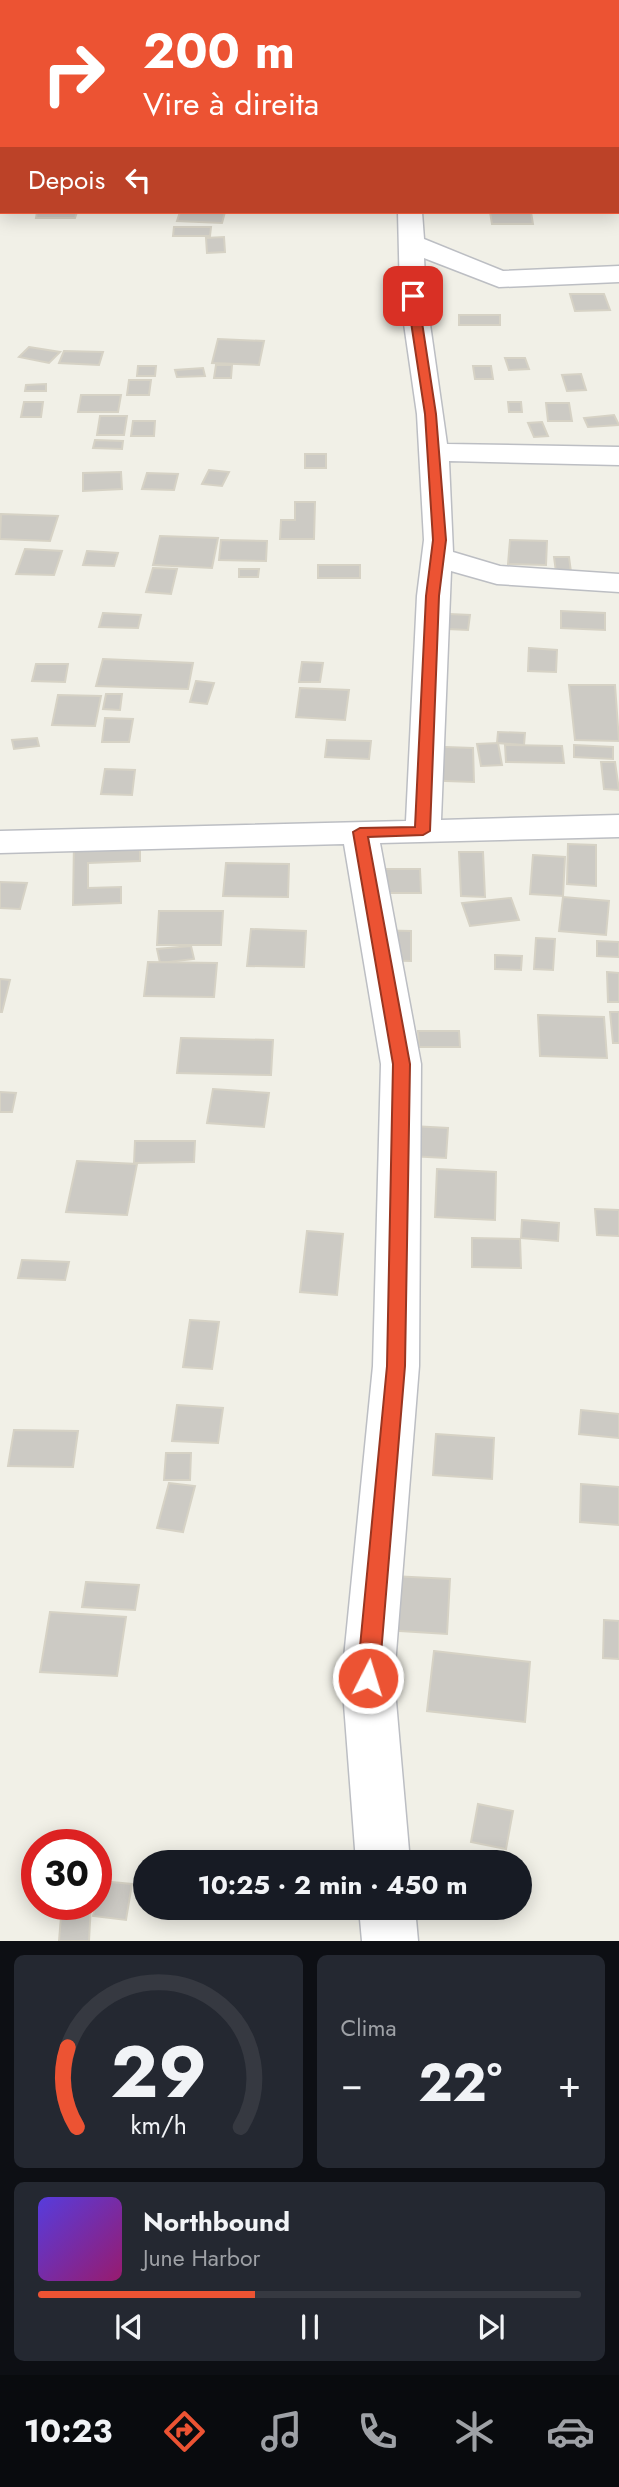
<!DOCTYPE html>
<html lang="pt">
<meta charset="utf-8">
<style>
body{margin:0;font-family:Jost,sans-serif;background:#242831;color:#f1f3f6;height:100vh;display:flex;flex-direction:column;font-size:26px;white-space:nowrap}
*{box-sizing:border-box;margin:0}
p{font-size:23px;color:#9ea1a6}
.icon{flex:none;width:38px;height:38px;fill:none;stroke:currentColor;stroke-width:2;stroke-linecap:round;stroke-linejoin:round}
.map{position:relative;height:1941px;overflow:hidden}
.details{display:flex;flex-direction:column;gap:14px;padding:14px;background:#0d0f14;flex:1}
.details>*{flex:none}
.top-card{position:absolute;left:0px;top:0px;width:620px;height:214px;box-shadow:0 4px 18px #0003;background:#ec5333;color:#fff;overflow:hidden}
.speed{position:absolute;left:21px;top:1829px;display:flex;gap:14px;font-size:35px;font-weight:700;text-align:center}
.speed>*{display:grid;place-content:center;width:91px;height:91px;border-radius:50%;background:#171b24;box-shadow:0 4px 18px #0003;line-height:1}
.speed .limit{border:10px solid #d22;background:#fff;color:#111}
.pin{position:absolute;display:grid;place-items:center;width:60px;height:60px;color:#fff;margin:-30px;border-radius:14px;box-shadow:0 4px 10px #0006}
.me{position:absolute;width:77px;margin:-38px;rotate:5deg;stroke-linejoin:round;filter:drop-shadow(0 0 5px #0008)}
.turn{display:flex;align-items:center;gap:24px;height:147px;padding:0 28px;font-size:32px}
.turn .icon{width:91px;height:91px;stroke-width:2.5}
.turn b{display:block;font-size:49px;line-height:60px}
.then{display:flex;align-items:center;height:66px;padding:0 28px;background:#0003;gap:14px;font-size:26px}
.big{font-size:52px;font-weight:700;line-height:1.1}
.details .widget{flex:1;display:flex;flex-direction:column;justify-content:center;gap:10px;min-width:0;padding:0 24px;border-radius:10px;background:#242831}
.details .dial{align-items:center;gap:0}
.dial svg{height:182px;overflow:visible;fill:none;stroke:#363941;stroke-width:7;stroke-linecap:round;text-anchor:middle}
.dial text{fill:#f1f3f6;stroke:none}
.song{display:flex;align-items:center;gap:21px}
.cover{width:84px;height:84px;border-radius:10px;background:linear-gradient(135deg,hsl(250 70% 55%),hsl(320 70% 35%))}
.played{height:7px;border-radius:4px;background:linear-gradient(90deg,#ec5333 40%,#363941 40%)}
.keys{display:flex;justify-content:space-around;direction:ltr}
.heat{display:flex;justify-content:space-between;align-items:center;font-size:38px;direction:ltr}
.details .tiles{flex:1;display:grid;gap:14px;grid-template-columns:1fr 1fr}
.widget:last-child{grid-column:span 2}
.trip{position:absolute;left:133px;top:1850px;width:399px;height:70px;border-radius:35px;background:#171b24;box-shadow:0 4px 18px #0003;font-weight:700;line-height:70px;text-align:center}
.menu{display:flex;height:112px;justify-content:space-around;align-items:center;background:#090b0e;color:#9ea1a6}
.menu .icon{width:49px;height:49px}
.menu .selected{color:#ec5333}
.menu b{font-size:32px;color:#f1f3f6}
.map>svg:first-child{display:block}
</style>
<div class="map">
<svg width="619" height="1941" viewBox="0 0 619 1941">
<rect width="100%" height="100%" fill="#f1f0e7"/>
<g fill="#cccac4" stroke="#d6d2c5" stroke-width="2">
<polygon points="37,212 77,212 75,218 36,218"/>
<polygon points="180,212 225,212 222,223 177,221"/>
<polygon points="490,212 531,212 533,224 492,224"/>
<polygon points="174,227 211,227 210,236 173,236"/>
<polygon points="224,237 225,252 207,253 206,238"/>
<polygon points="570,294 604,294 610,310 575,311"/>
<rect x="459" y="315" width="41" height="10"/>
<polygon points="218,339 264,341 259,365 212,363"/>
<polygon points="29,347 60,352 49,363 19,357"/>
<polygon points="64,351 103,352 99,365 59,363"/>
<polygon points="505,358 525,358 529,369 509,370"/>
<polygon points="216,365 232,365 231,378 214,378"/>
<polygon points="138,366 156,366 155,376 137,376"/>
<polygon points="473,366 491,366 493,379 475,379"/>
<polygon points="203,368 205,376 177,377 175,370"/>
<polygon points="581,374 586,390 567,391 562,375"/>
<polygon points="129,380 151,380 149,395 127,395"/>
<polygon points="46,384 46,391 25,391 26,385"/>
<polygon points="81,395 121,395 118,412 78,412"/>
<polygon points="24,402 43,402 41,417 21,417"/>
<polygon points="508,402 521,402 522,412 509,412"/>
<polygon points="546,403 569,403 572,421 548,421"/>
<polygon points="614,415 619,425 588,427 584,418"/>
<polygon points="100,416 127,416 124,435 97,435"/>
<polygon points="133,421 155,421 154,436 131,436"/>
<polygon points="542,422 548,436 534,437 528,423"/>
<polygon points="95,440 123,441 122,449 93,448"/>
<rect x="305" y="454" width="21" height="14"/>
<polygon points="209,470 229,472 222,486 202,484"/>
<polygon points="121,472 122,489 83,491 83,473"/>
<polygon points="147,473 178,474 174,490 142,489"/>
<polygon points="295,502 315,502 314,539 280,539 281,520 295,520"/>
<polygon points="1,514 58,516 50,541 0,539"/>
<polygon points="160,536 218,538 212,568 153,565"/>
<polygon points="221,540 267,541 266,561 219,560"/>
<polygon points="510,540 547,541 546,565 508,564"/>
<polygon points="25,549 62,551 54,575 16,574"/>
<polygon points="87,551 118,553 114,566 83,565"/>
<polygon points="554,557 569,557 571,572 556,572"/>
<rect x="318" y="565" width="42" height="13"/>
<polygon points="153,568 177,569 171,594 146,592"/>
<polygon points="239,569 259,569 258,577 239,577"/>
<polygon points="561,611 605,613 605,630 561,628"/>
<polygon points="103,613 141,615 138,628 99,627"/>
<polygon points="427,613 470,615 468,630 425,628"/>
<polygon points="529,648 557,650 556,672 528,671"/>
<polygon points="103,659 193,663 188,689 96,686"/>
<polygon points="302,662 323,663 320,682 299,682"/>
<polygon points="36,664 68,664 65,682 32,681"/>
<polygon points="196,681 214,683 207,704 190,702"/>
<polygon points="569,685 615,685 619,741 575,740"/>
<polygon points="300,688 349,690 345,720 296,717"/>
<polygon points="106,694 122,694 120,710 103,709"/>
<polygon points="58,695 101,696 95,726 52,725"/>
<polygon points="105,718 133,719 129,742 102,742"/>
<polygon points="498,732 525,733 524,745 497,743"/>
<polygon points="37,738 39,746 14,749 12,740"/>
<polygon points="327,740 371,741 369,759 325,757"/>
<polygon points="498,743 502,765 481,766 477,744"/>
<polygon points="505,745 562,746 564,763 506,762"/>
<polygon points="574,745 613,747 613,759 574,757"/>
<polygon points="417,746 473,748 474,782 417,780"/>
<polygon points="601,762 615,762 619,790 604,789"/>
<polygon points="105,769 135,770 132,795 101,794"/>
<polygon points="140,839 140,861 88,863 88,888 121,887 121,903 73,905 74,842"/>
<polygon points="568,844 596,845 596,886 567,884"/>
<polygon points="459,852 483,852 485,897 461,896"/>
<polygon points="533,855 565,857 563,896 530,894"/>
<polygon points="226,863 289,864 288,897 223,896"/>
<polygon points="375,869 420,869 421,893 375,893"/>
<polygon points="0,882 27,883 20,909 0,908"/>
<polygon points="563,897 609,901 606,935 559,931"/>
<polygon points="511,898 519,920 470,926 462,903"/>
<polygon points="159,911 223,911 221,945 157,945"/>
<polygon points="251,929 306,931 304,967 247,966"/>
<polygon points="367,930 411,931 411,961 366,960"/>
<polygon points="536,938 555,939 553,970 534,969"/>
<polygon points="597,941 619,942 619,957 597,956"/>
<polygon points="191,946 194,959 160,963 157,949"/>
<polygon points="495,955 522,956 521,970 495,969"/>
<polygon points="148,962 217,963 214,997 144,996"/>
<polygon points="607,972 619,973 619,1002 608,1002"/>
<polygon points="0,979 10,980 2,1012 0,1012"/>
<polygon points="610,1012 619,1012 619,1043 613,1043"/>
<polygon points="538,1015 604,1017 607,1058 540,1056"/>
<polygon points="418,1031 459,1031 460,1047 419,1047"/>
<polygon points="181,1038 273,1040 271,1075 177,1073"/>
<polygon points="213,1089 269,1093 264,1127 207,1123"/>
<polygon points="0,1092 16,1093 12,1112 0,1112"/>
<polygon points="393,1125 448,1128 446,1158 390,1155"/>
<polygon points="135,1141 195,1141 194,1162 134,1163"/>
<polygon points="77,1161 137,1164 127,1215 66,1212"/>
<polygon points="437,1169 496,1172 495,1220 435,1217"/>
<polygon points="595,1209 619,1210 619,1236 597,1235"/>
<polygon points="522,1220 559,1223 558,1241 521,1238"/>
<polygon points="307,1231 343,1234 337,1295 300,1292"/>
<polygon points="472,1238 520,1239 521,1268 472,1267"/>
<polygon points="22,1260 69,1262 65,1280 18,1278"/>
<polygon points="190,1320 219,1322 212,1369 183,1367"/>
<polygon points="177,1405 223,1408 218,1443 172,1441"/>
<polygon points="581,1410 619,1414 619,1438 579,1434"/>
<polygon points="14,1430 78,1431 73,1467 8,1466"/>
<polygon points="436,1434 494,1438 492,1479 433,1475"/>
<polygon points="166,1453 191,1453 190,1480 164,1480"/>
<polygon points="169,1483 195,1486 183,1532 157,1528"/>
<polygon points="581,1484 619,1487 619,1525 580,1522"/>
<polygon points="372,1575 450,1579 447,1634 368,1629"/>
<polygon points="86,1582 139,1585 135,1610 82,1607"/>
<polygon points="50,1612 126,1617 117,1676 40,1672"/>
<polygon points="604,1620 619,1621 619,1659 603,1658"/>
<polygon points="434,1651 530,1662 525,1722 427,1711"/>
<polygon points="478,1804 513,1811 506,1849 471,1842"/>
<polygon points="100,1881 132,1884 126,1920 93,1916"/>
<polygon points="62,1904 91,1904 89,1941 59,1941"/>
</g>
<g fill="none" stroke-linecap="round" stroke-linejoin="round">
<g stroke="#bcbec3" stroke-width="3">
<g id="minor">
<rect x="376" y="0" width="20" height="2"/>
<rect x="618" y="10" width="1" height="12"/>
<rect x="0" y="16" width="2" height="12"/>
<rect x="0" y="50" width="2" height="14"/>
<rect x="0" y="92" width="2" height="14"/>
<rect x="0" y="138" width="2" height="14"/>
<rect x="0" y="188" width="2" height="14"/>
<polygon points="398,212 422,212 424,239 503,271 619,266 619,282 499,287 424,258 426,296 447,444 619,447 619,465 449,461 453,552 500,566 619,574 619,592 497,584 451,571 441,820 619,815 619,837 380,843 421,1064 419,1366 394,1678 410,1862 356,1862 342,1678 373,1366 381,1064 344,844 0,853 0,831 406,821 417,596 424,540 417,414 400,296"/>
<polygon points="359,1908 415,1908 418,1941 362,1941"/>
</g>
</g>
<use href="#minor" fill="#fff" fill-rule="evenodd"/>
</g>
<polygon fill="#ec5333" stroke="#993621" stroke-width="2" points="413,292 418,296 436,414 446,540 439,596 430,831 423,835 368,837 410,1064 405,1366 379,1678 376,1685 368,1687 361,1685 357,1678 387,1366 393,1064 353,832 360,828 415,827 426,596 433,540 425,414 407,296"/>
</svg>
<div class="speed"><div class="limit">30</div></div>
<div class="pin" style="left:413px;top:296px;background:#d93025"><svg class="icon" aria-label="arrive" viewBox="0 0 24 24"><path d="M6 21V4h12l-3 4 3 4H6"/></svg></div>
<svg class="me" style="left:368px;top:1678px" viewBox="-20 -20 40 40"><circle r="17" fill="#ec5333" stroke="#fff" stroke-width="3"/><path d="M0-11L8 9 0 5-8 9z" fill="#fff"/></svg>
<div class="trip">10:25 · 2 min · 450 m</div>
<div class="top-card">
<div class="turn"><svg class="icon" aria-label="right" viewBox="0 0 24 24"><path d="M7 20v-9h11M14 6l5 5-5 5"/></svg><div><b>200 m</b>Vire à direita</div></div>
<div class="then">Depois<svg class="icon" aria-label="left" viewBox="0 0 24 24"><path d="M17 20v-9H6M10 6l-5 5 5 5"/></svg></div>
</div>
</div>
<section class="details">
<div class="tiles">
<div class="widget dial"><svg viewBox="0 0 100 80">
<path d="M14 69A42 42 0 1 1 86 69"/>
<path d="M14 69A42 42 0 0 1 10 34" stroke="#ec5333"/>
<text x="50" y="56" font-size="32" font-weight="700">29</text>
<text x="50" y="72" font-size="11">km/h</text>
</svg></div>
<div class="widget"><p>Clima</p>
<div class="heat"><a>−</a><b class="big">22°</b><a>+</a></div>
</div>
<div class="widget">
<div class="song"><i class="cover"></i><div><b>Northbound</b><p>June Harbor</p></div></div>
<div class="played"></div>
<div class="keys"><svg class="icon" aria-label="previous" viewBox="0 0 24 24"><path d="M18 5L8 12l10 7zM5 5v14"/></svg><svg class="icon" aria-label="pause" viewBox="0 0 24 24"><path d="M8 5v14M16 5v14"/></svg><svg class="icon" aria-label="next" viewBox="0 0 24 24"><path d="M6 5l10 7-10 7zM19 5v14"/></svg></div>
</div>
</div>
</section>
<nav class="menu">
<b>10:23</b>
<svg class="icon selected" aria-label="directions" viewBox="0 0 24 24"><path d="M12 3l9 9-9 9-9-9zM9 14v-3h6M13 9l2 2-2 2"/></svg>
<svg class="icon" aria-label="music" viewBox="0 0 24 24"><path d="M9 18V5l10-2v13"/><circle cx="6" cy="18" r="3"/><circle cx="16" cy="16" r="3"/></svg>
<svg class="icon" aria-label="phone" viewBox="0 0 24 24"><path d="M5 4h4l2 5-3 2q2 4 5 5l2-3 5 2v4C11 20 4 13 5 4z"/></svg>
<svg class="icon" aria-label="climate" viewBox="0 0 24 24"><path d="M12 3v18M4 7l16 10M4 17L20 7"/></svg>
<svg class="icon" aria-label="car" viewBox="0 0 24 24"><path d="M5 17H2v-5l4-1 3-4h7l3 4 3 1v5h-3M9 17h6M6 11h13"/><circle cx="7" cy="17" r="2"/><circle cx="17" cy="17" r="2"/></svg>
</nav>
